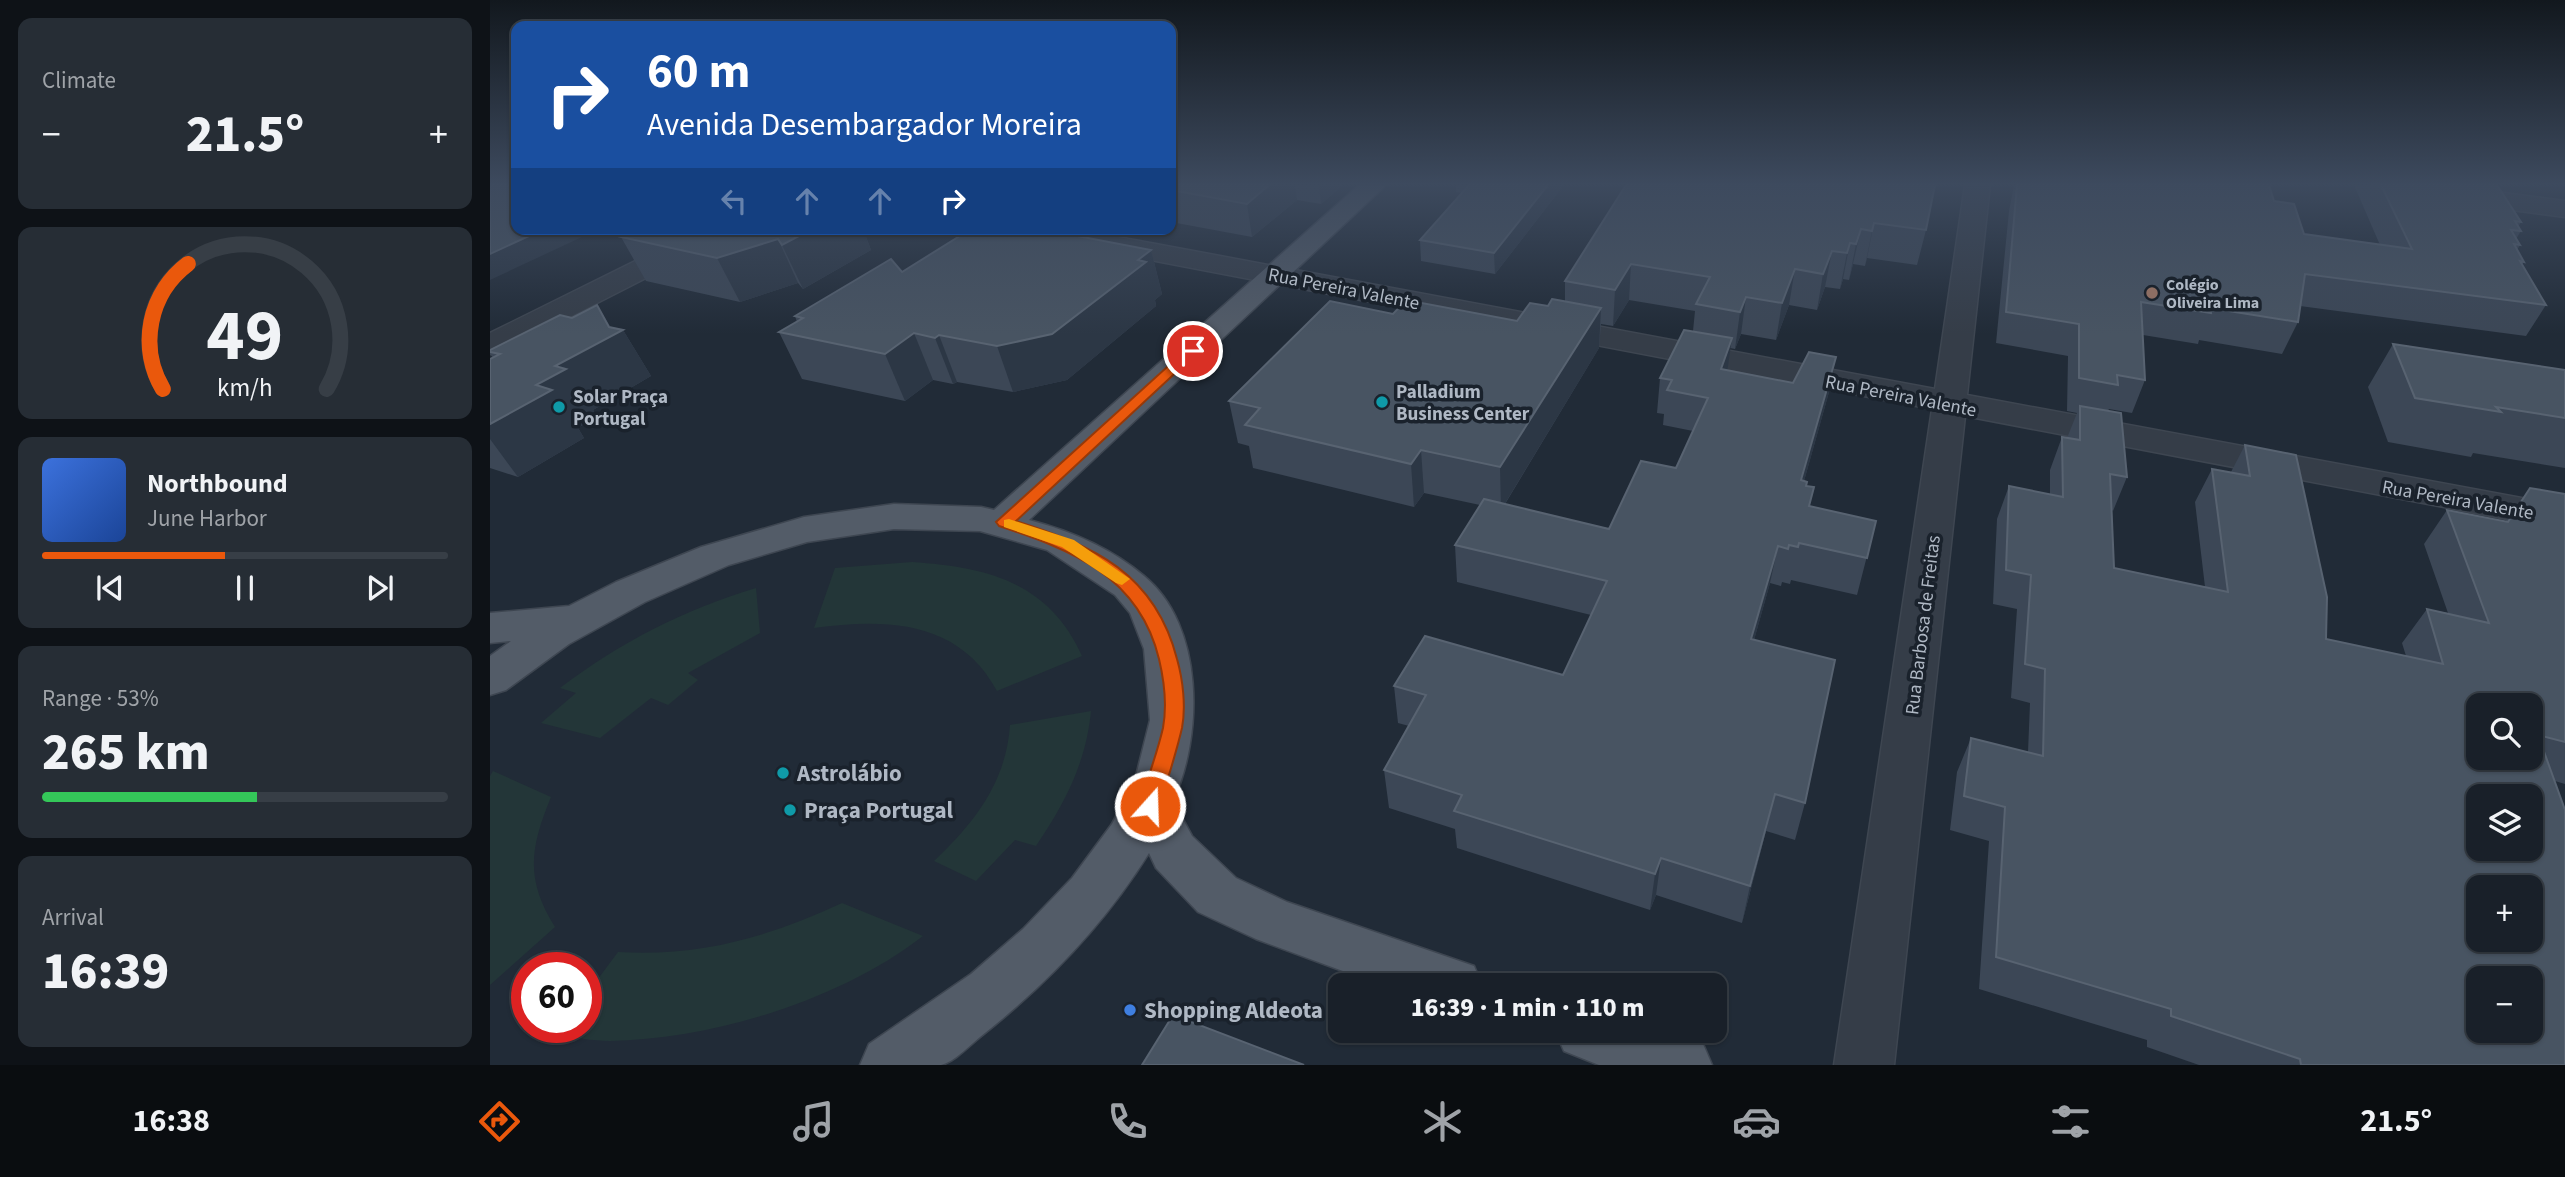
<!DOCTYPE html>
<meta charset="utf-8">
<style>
body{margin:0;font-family:"Source Sans 3",sans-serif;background:#262d35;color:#f1f3f6;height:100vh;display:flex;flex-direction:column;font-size:26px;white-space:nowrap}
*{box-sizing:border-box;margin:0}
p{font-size:23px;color:#9fa3a8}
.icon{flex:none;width:38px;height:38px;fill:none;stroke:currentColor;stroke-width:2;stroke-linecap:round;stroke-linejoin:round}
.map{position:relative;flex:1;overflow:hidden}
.sheet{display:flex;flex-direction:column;gap:18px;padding:18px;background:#0e1217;width:490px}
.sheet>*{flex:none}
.hud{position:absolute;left:21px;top:21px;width:665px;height:214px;border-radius:14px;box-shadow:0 2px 5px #0004,0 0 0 2px #373e46;background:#1a4fa0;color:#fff;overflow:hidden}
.fabs{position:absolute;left:1976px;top:693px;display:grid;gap:14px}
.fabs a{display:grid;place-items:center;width:77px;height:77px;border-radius:14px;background:#192029;box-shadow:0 2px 5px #0004,0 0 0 2px #373e46;font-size:35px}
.speed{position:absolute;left:21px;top:952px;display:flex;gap:14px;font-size:35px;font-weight:700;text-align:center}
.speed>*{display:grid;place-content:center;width:91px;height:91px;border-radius:50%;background:#192029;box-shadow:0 2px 5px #0004,0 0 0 2px #373e46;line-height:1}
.speed .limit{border:10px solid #d22;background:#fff;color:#111}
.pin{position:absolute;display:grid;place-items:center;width:60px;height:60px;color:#fff;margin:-30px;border:4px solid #fff;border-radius:50%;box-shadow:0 2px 7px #0007}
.me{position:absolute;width:77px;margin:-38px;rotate:20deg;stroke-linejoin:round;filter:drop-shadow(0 0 5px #0008)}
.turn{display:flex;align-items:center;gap:24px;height:147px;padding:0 21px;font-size:32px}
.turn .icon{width:91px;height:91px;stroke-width:2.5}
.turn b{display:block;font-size:49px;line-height:60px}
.lanes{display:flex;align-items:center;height:66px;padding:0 21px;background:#0003;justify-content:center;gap:35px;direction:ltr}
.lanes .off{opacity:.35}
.big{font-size:52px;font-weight:800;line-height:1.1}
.sheet .tile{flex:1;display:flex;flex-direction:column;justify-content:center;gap:10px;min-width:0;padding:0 24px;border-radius:14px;background:#262d35}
.sheet .dial{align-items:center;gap:0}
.dial svg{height:182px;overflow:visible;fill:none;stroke:#373e46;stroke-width:7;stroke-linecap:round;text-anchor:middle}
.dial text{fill:#f1f3f6;stroke:none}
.song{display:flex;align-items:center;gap:21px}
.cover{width:84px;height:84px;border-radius:10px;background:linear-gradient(135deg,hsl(220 70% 55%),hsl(220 70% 35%))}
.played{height:7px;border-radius:4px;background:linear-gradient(90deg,#ea580c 45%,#373e46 45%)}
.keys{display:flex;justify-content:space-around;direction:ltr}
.heat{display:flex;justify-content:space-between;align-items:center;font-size:38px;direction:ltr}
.charge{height:10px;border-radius:5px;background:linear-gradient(90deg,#34c759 53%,#373e46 0)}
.trip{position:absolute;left:838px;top:973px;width:399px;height:70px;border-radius:14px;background:#192029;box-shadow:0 2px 5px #0004,0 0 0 2px #373e46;font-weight:800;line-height:70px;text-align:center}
.dock{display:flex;height:112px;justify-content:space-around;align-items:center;background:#0a0d10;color:#9fa3a8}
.dock .icon{width:49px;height:49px}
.dock .active{color:#ea580c}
.dock b{font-size:32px;color:#f1f3f6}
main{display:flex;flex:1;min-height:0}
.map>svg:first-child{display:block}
</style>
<main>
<section class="sheet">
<div class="tile"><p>Climate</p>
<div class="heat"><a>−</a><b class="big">21.5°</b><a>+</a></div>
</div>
<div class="tile dial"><svg viewBox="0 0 100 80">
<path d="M14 69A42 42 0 1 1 86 69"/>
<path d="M14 69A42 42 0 0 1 25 14" stroke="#ea580c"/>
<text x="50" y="56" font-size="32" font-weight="700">49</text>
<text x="50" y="72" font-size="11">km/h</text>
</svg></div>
<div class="tile">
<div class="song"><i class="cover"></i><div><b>Northbound</b><p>June Harbor</p></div></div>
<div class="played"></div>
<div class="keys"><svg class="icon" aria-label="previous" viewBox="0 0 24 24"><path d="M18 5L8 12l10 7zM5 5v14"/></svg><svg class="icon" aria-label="pause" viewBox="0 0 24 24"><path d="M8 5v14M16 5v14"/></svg><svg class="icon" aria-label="next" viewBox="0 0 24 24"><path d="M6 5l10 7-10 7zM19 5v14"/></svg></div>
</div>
<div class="tile"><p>Range · 53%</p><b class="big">265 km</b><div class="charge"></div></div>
<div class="tile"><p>Arrival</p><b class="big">16:39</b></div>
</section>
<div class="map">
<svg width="2075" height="1065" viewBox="0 0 2075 1065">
<rect width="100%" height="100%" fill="#212b37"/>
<g fill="#233638">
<path d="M422 562C497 567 559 582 592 656L507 691C469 620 396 618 324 628L345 568Z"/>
<path d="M266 588 270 633 198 673 208 680 178 705 161 698 110 738 51 723 86 693 70 688C131 642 193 610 266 588Z"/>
<path d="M601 711C596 763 575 803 546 846L525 840 486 881 444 861C484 823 516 783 520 725Z"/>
<path d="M3 771 61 797C40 848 35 879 65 927L0 985V776Z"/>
<path d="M352 903 433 936C351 1000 223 1039 120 1041 102 1041 84 1037 66 1035L72 1027H96V995L128 952C209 957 279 937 352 903Z"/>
</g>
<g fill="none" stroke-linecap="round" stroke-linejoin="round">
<g stroke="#3e4651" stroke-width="3">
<g id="minor">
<polygon points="1475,185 1500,185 1477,395 2075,506 2075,530 1475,416 1404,1065 1344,1065 1442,409 540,237 531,235 527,229 585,229 1445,389"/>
<polygon points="1882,185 1954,185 2075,201 2075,217 1894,193 1885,190"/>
<polygon points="210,229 244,229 240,235 11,352 0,354 0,333"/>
</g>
</g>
<g stroke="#3e4651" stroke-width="3">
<g id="primary">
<path d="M869 185H896L539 520C581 531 621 548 654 576 715 626 713 736 683 801L702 836 746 878 797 902 984 966 992 985H891L766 939 708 912 666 868 659 853C614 925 556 985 490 1037 479 1046 464 1062 451 1065 429 1065 394 1065 370 1065L379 1044 481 974 533 929 582 878 622 824 645 780 660 720 654 649 640 613 625 595 557 550 490 531 404 529 317 542 239 565 155 602 79 644 16 690 0 695V656L21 641 0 643V613L79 606 126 582 211 547 314 517 404 504 491 507 504 510Z"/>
<polygon points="1065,1031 1178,1031 1213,1044 1222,1065 1109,1065 1074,1051"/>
</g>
</g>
<use href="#minor" fill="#353d48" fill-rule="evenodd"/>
<use href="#primary" fill="#535c68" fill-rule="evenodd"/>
</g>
<g fill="#3c4756" fill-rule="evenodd">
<polygon points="681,185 853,185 831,204 807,200 762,237 681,222"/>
<polygon points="966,185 1074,185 1005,274 931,261 930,240 972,193 966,192"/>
<path d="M1136 185 1436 230 1427 265 1377 258 1375 266 1363 264 1359 280 1353 279 1350 289 1335 287 1327 310 1299 305 1286 340 1251 334 1245 349 1240 348 1237 370 1339 392 1314 481 1317 486 1320 507 1386 521 1367 595 1301 580 1300 584 1292 582 1291 586 1280 583 1264 640 1315 803 1305 840 1276 831 1252 923 1166 895 1160 910 967 848 965 829 899 808 894 770 919 726 908 723 904 686 1073 675 1101 615 967 582 965 545 990 505 934 493 924 507 763 468 759 446 748 443 739 401 903 314 1027 321 1058 306 1075 301V281ZM1139 300 1205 311 1203 331 1170 378 1167 413 1174 414 1173 425 1203 431 1186 468 1119 529 1015 504 1109 348 1111 324 1123 326Z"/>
<polygon points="1524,185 1779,185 1784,201 1814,234 1890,245 1864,185 1891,185 2031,222 2028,227 2031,231 2026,239 2030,245 2027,250 2034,262 2032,265 2056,305 2036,336 1810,306 1808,322 1792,354 1709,340 1708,344 1653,335 1655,380 1642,413 1619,409 1618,411 1637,477 1623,511 1622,510 1624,568 1715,587 1705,502 1722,469 1741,472 1755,445 1836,639 1916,656 1912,643 1937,609 1958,613 1934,544 1957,510 2015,522 2040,488 2075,533 2075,784 2065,781 2075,1065 1709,1065 1657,1047 1657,1040 1489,989 1499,841 1460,830 1467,772 1481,738 1538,752 1540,703 1521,698 1527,609 1503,604 1507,519 1519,486 1560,494 1560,470 1572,437 1577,438 1587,413 1577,411 1578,356 1506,343 1519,211"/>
<polygon points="373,229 381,250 313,289 308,283 250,302 156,281 131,237"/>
<polygon points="661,250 672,294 665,300 666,306 577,380 523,392 467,382 463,384 443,380 415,401 312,379 289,332 307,322 305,316 412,272"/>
<polygon points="121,327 133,330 161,376 103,410 107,416 88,428 94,438 28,477 0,468 0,359 3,358 0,354 0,350"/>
<polygon points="1903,344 2075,370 2075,468 1983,453 1981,457 1898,442 1878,387"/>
</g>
<g fill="#2c3745">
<polygon points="779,185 805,185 807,200 762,237 757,204"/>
<polygon points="829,185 853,185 831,204"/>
<polygon points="1058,185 1074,185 1005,274 1004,253"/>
<polygon points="1384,223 1377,258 1375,266 1382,231"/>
<polygon points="54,229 109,229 0,280 0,254"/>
<polygon points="322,229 373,229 381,250 313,289 292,245"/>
<polygon points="1371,229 1363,264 1359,280 1366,244"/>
<polygon points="288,239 308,283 250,302 227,258"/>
<polygon points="1360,243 1353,279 1350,289 1357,253"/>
<polygon points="661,250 672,294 665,300 666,306 577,380 523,392 507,346 648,260"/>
<polygon points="1342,251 1335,287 1327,310 1333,274"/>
<polygon points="1141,264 1139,300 1123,326 1125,290"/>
<polygon points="1305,269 1299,305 1286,340 1292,303"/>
<polygon points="1256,297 1251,334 1245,349 1250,312"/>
<polygon points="107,305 125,334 133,330 161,376 103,410 107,416 88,428 94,438 28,477 0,439 0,424 46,385 65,366"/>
<polygon points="1111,308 1109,348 1011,510 1010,467"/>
<polygon points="424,333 443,380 415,401 395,354"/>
<polygon points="449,335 467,382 463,384 445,338"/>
<polygon points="1242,338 1237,373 1231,369"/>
<polygon points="1346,357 1339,392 1304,517 1311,480"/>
<polygon points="931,450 934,493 924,507 921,464"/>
<polygon points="1288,546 1280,583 1254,676 1261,639"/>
<polygon points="1285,794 1276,831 1252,923 1260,886"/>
<polygon points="1171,858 1166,895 1160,910 1165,874"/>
</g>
<g fill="#485462" stroke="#586371" stroke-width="2" fill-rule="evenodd">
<polygon points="0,185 26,185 26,229 54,229 0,254"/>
<polygon points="681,185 779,185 757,204 681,190"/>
<polygon points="979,185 1058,185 1004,253 930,240"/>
<polygon points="1136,185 1445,185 1436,230 1384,223 1382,231 1371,229 1366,244 1360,243 1357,253 1342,251 1333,274 1305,269 1292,303 1256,297 1250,312 1206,304 1220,277 1141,264 1125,290 1075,281"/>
<polygon points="1527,185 1779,185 1784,201 1804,204 1814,234 1922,249 1891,185 2007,185 2031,222 2025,221 2031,231 2021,230 2030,245 2024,244 2034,262 2030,261 2056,305 1815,274 1808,322 1720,308 1721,313 1651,302 1655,380 1627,375 1628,385 1589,378 1589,324 1516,312"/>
<polygon points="148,229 322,229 292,245 288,239 227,258 131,237"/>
<polygon points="481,229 551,229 661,250 648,260 656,262 562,334 507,346 449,335 445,338 424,333 395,354 289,332 313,318 305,316 401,259 412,272"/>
<polygon points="1062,299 1111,308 1010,467 931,450 921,464 755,425 770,408 739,401 840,301 903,314 916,300 1027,321 1040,303 1058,306"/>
<polygon points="107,305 119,327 133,330 65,366 76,369 46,385 62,390 0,424 0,359 10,354 0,352 0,350 70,315 82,318"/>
<polygon points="1194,330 1242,338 1231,369 1303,383 1319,352 1346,357 1311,480 1317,482 1316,486 1324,487 1319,506 1386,521 1377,558 1309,543 1308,547 1299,545 1298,549 1288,546 1261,639 1345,660 1315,803 1285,794 1260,886 1171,858 1165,874 964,811 972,795 894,770 936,695 904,686 935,636 1073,675 1117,581 965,545 994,499 1119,529 1151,461 1186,468 1218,398 1177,390 1182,380 1170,378"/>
<polygon points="1903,344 2075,370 2075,418 2006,407 2011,412 1925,398"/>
<path d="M1590 406 1631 413 1637 477 1620 474 1624 568 1738 592 1722 469 1760 476 1755 445 1806 455 1837 597 1836 639 1953 664 1937 609 1999 623 1957 510 2018 522 2040 488 2075 494V742L2048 735 2075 810V1065H1811L1810 1059 1681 1016V1009L1506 957 1515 807 1474 796 1481 738 1553 756 1555 669 1535 664 1541 575 1516 570 1519 486 1573 497 1572 437 1590 440ZM1988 705H2040V758H1988ZM1988 796H2040V849H1988ZM1988 887H2040V940H1988ZM1988 978H2040V1031H1988Z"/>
<polygon points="683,1015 814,1065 652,1065"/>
</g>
<linearGradient id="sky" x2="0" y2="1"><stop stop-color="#12181e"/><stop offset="0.55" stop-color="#3d4a5e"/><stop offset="1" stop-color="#3d4a5e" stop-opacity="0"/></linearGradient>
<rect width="2075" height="334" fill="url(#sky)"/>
<path fill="#ea580c" stroke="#983908" stroke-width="2" d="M698 348 709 351 526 521C604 546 665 573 687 659 693 680 696 707 692 728 686 754 677 780 670 806L667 812 660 814 652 812 649 806C657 780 667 754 673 728 677 706 674 680 669 659 649 576 582 550 509 526L506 522Z"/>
<polygon fill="#f59e0b" points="519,519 584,540 640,579 632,585 626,583 572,547 514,527 514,520"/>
<circle fill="#8d6e63" stroke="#1a222c" stroke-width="2.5" cx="1662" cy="293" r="7"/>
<g fill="#0f9aa8" stroke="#1a222c" stroke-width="2.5">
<circle cx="892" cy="402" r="7"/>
<circle cx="69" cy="407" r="7"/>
<circle cx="293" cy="773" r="7"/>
<circle cx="300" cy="810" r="7"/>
</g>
<circle fill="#3f7fe0" stroke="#1a222c" stroke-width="2.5" cx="640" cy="1010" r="7"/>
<g text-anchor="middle" stroke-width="7" stroke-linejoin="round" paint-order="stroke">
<g font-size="16" font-weight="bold" fill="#afb8c4" stroke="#1a222c" text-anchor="start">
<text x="1676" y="290">Colégio<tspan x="1676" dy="18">Oliveira Lima</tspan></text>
</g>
<g font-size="19" fill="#afb8c4" stroke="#1a222c">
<text transform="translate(854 288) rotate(11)" y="7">Rua Pereira Valente</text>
<text transform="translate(1411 395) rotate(11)" y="7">Rua Pereira Valente</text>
<text transform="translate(1968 499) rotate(10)" y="7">Rua Pereira Valente</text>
<text transform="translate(1432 625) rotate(-83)" y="7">Rua Barbosa de Freitas</text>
</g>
<g font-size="19" font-weight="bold" fill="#afb8c4" stroke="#1a222c" text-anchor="start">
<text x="906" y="398">Palladium<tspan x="906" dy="22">Business Center</tspan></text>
<text x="83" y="403">Solar Praça<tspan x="83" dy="22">Portugal</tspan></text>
</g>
<g font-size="23" font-weight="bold" fill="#afb8c4" stroke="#1a222c" text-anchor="start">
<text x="307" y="781">Astrolábio</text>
<text x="314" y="818">Praça Portugal</text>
<text x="654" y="1018">Shopping Aldeota</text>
</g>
</g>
</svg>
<div class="fabs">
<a><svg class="icon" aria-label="search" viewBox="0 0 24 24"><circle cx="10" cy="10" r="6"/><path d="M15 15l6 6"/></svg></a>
<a><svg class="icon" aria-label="layers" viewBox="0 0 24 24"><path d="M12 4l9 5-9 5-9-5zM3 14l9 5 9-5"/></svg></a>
<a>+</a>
<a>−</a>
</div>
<div class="speed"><div class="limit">60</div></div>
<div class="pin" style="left:703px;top:351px;background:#d93025"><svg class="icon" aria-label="arrive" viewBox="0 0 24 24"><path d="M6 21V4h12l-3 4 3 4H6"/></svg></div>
<svg class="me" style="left:660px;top:806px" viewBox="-20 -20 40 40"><circle r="17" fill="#ea580c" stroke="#fff" stroke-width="3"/><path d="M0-11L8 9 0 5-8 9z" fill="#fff"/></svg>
<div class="trip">16:39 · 1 min · 110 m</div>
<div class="hud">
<div class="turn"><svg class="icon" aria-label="right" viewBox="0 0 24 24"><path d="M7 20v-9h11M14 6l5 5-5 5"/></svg><div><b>60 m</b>Avenida Desembargador Moreira</div></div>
<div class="lanes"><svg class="icon off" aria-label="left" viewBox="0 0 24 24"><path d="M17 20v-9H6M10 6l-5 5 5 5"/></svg><svg class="icon off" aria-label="ahead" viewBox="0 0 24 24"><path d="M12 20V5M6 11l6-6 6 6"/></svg><svg class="icon off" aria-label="ahead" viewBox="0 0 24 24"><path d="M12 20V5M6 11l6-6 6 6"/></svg><svg class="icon" aria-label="right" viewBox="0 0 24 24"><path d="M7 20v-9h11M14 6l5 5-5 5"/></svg></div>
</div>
</div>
</main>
<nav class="dock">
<b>16:38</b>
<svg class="icon active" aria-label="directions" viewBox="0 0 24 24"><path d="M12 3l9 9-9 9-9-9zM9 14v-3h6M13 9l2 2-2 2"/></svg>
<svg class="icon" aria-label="music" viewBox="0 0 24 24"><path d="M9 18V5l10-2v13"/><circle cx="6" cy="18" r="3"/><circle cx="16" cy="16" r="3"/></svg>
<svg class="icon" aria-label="phone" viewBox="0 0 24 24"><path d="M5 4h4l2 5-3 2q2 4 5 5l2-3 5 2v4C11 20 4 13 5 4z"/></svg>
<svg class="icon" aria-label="climate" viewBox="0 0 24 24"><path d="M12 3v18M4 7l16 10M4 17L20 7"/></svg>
<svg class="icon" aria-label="car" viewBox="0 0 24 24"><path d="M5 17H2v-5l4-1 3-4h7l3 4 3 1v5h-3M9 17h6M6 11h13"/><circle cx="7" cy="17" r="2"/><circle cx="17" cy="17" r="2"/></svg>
<svg class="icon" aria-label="filters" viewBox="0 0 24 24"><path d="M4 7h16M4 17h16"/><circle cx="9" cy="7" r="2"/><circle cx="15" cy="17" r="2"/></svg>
<b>21.5°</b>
</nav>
